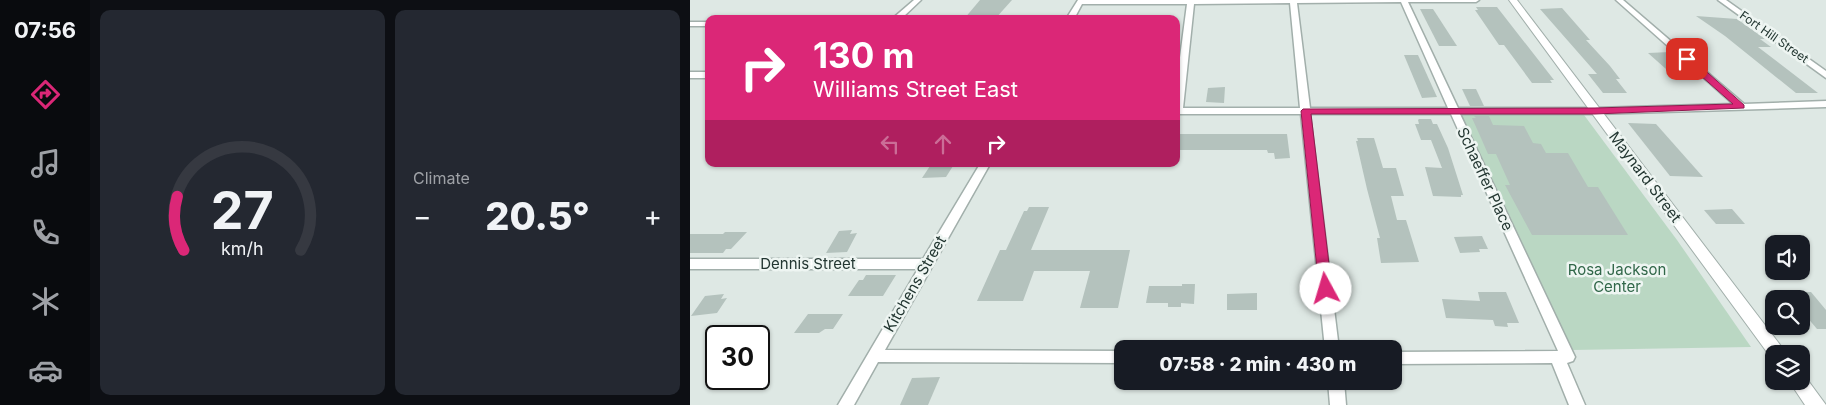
<!DOCTYPE html>
<meta charset="utf-8">
<style>
body{margin:0;font-family:Inter,sans-serif;background:#242831;color:#f1f3f6;height:100vh;display:flex;flex-direction:column;font-size:19px;white-space:nowrap}
*{box-sizing:border-box;margin:0}
p{font-size:16px;color:#9ea1a6}
.icon{flex:none;width:28px;height:28px;fill:none;stroke:currentColor;stroke-width:2;stroke-linecap:round;stroke-linejoin:round}
.map{position:relative;flex:1;overflow:hidden}
.sheet{display:flex;flex-direction:column;gap:10px;padding:10px;background:#0d0f14;width:600px}
.sheet>*{flex:none}
.top-card{position:absolute;left:15px;top:15px;width:475px;height:152px;border-radius:10px;box-shadow:0 1px 4px #0004;background:#db2777;color:#fff;overflow:hidden}
.controls{position:absolute;left:1075px;top:235px;display:grid;gap:10px}
.controls a{display:grid;place-items:center;width:45px;height:45px;border-radius:10px;background:#171b24;box-shadow:0 1px 4px #0004;font-size:25px}
.speed{position:absolute;left:15px;top:325px;display:flex;gap:10px;font-size:25px;font-weight:700;text-align:center}
.speed>*{display:grid;place-content:center;width:65px;height:65px;border-radius:50%;background:#171b24;box-shadow:0 1px 4px #0004;line-height:1}
.speed .limit{border:2px solid #111;border-radius:8px;background:#fff;color:#111}
.pin{position:absolute;display:grid;place-items:center;width:42px;height:42px;color:#fff;margin:-21px;border-radius:10px;box-shadow:0 2px 8px #0006}
.me{position:absolute;width:55px;margin:-28px;rotate:354deg;stroke-linejoin:round;filter:drop-shadow(0 0 4px #0008)}
.turn{display:flex;align-items:center;gap:18px;height:105px;padding:0 25px;font-size:22px}
.turn .icon{width:65px;height:65px;stroke-width:2.5}
.turn b{display:block;font-size:35px;line-height:42px}
.lanes{display:flex;align-items:center;height:48px;padding:0 25px;background:#0003;justify-content:center;gap:25px;direction:ltr}
.lanes .off{opacity:.35}
.big{font-size:38px;font-weight:800;line-height:1.1}
.sheet .tile{flex:1;display:flex;flex-direction:column;justify-content:center;gap:8px;min-width:0;padding:0 18px;border-radius:10px;background:#242831}
.sheet .dial{align-items:center;gap:0}
.dial svg{height:130px;overflow:visible;fill:none;stroke:#363941;stroke-width:7;stroke-linecap:round;text-anchor:middle}
.dial text{fill:#f1f3f6;stroke:none}
.heat{display:flex;justify-content:space-between;align-items:center;font-size:28px;direction:ltr}
.sheet .tiles{flex:1;display:grid;gap:10px;grid-template-columns:repeat(2,1fr)}
.trip{position:absolute;left:424px;top:340px;width:288px;height:50px;border-radius:10px;background:#171b24;box-shadow:0 1px 4px #0004;font-weight:800;line-height:50px;text-align:center}
main{display:flex;flex:1;min-height:0}
.dock{display:flex;flex-direction:column;width:90px;justify-content:space-around;align-items:center;background:#090b0e;color:#9ea1a6}
.dock .icon{width:35px;height:35px}
.dock .on{color:#db2777}
.dock b{font-size:22px;color:#f1f3f6}
.map>svg:first-child{display:block}
</style>
<main>
<nav class="dock">
<b>07:56</b>
<svg class="icon on" aria-label="directions" viewBox="0 0 24 24"><path d="M12 3l9 9-9 9-9-9zM9 14v-3h6M13 9l2 2-2 2"/></svg>
<svg class="icon" aria-label="music" viewBox="0 0 24 24"><path d="M9 18V5l10-2v13"/><circle cx="6" cy="18" r="3"/><circle cx="16" cy="16" r="3"/></svg>
<svg class="icon" aria-label="phone" viewBox="0 0 24 24"><path d="M5 4h4l2 5-3 2q2 4 5 5l2-3 5 2v4C11 20 4 13 5 4z"/></svg>
<svg class="icon" aria-label="climate" viewBox="0 0 24 24"><path d="M12 3v18M4 7l16 10M4 17L20 7"/></svg>
<svg class="icon" aria-label="car" viewBox="0 0 24 24"><path d="M5 17H2v-5l4-1 3-4h7l3 4 3 1v5h-3M9 17h6M6 11h13"/><circle cx="7" cy="17" r="2"/><circle cx="17" cy="17" r="2"/></svg>
</nav>
<section class="sheet">
<div class="tiles">
<div class="tile dial"><svg viewBox="0 0 100 80">
<path d="M14 69A42 42 0 1 1 86 69"/>
<path d="M14 69A42 42 0 0 1 10 36" stroke="#db2777"/>
<text x="50" y="56" font-size="32" font-weight="700">27</text>
<text x="50" y="72" font-size="11">km/h</text>
</svg></div>
<div class="tile"><p>Climate</p>
<div class="heat"><a>−</a><b class="big">20.5°</b><a>+</a></div>
</div>
</div>
</section>
<div class="map">
<svg width="1136" height="405" viewBox="0 0 1136 405">
<rect width="100%" height="100%" fill="#dee8e4"/>
<polygon fill="#bad7c3" points="769,115 894,115 987,240 1061,347 882,350"/>
<g fill="#b4c2bd">
<polygon points="290,0 322,0 305,19 274,19"/>
<polygon points="786,7 807,7 864,80 860,80 862,83 842,83 814,45 809,45 785,10 788,10"/>
<polygon points="872,8 900,40 896,40 920,66 930,79 926,79 937,93 913,93 898,74 907,74 850,9"/>
<polygon points="730,9 743,9 767,46 749,46"/>
<polygon points="1006,16 1047,19 1075,39 1070,39 1081,47 1068,47 1128,93 1106,93 1035,36"/>
<polygon points="980,52 998,69 976,69 958,53"/>
<polygon points="714,55 728,55 747,97 732,98"/>
<polygon points="535,87 534,103 516,102 518,88"/>
<polygon points="772,89 786,89 794,106 780,106"/>
<polygon points="784,116 799,116 803,125 834,126 843,143 851,144 856,153 878,153 898,187 908,187 938,235 842,235 815,185 820,185 806,154 798,154 791,138 782,118 786,118"/>
<polygon points="729,119 741,119 743,124 747,124 758,148 773,195 771,195 771,197 743,196 735,167 752,168 741,140 731,140 725,124 729,124 728,120"/>
<polygon points="938,123 966,124 1013,177 980,176"/>
<polygon points="486,134 597,134 600,158 585,159 584,153 578,153 577,150 486,150"/>
<polygon points="667,138 684,138 693,168 706,168 714,196 701,196 707,220 716,220 729,262 691,263 687,238 690,238 677,189 666,141 668,141"/>
<polygon points="245,165 263,166 256,177 232,178 240,166"/>
<polygon points="339,207 359,207 341,250 440,250 428,308 390,308 400,271 344,271 333,301 287,301 310,250 316,250 334,211 337,211"/>
<polygon points="1042,209 1055,224 1026,224 1014,210"/>
<polygon points="162,230 160,234 167,233 157,252 136,253 149,231"/>
<polygon points="35,232 57,232 41,249 36,249 33,253 0,253 0,234 33,234"/>
<polygon points="792,236 798,249 789,249 790,252 770,253 764,237"/>
<polygon points="176,275 206,275 193,296 158,296 169,280 173,280"/>
<polygon points="492,284 505,284 504,304 491,303 491,307 478,307 478,303 456,303 459,286 492,286"/>
<polygon points="788,292 816,292 829,323 817,323 818,327 805,326 803,320 756,318 752,299 790,301"/>
<polygon points="1111,292 1121,292 1136,310 1136,329 1127,329 1111,310"/>
<polygon points="567,293 567,310 537,310 537,294"/>
<polygon points="34,294 31,299 37,298 27,313 1,316 15,296"/>
<polygon points="118,314 153,314 143,329 135,329 129,333 104,333"/>
<polygon points="250,377 238,405 210,405 222,378"/>
</g>
<g fill="none" stroke-linecap="round" stroke-linejoin="round">
<g stroke="#a2afab" stroke-width="3">
<g id="minor">
<polygon points="224,0 231,0 211,19 202,19"/>
<path d="M388 0H789L786 2H718L768 108H905L1043 104 926 0H933L1054 104 1136 101V107L905 114H770L885 357 883 361 877 363 895 405H879L862 363 702 364V352L868 351 761 114H620L649 349H635L611 114H486V88L497 4H392L384 19H376ZM711 2 758 108H620L607 3ZM600 3 610 108H493L504 4Z"/>
<polygon points="1028,0 1036,0 1136,71 1136,78"/>
<rect x="0" y="22" width="19" height="4"/>
<rect x="0" y="72" width="19" height="6"/>
<polygon points="290,164 300,164 195,350 432,351 432,363 188,362 164,405 148,405 228,269 0,269 0,259 233,259"/>
<polygon points="638,381 654,381 656,405 640,405"/>
</g>
</g>
<g stroke="#a2afab" stroke-width="2">
<g id="tertiary">
<polygon points="819,0 827,0 1097,354 1084,354 1084,360 1082,359"/>
<polygon points="1111,374 1114,375 1136,405 1115,405 1099,381 1111,381"/>
</g>
</g>
<use href="#minor" fill="#fff" fill-rule="evenodd"/>
<use href="#tertiary" fill="#fff" fill-rule="evenodd"/>
</g>
<polygon fill="#db2777" stroke="#8e194d" points="994,57 1000,57 1054,105 1054,108 905,114 621,114 642,289 640,293 631,293 629,289 611,111 613,109 905,108 1043,104 994,61"/>
<g text-anchor="middle" stroke-width="5" stroke-linejoin="round" paint-order="stroke">
<g font-size="12" fill="#223631" stroke="#eef5f2">
<text transform="translate(1084 37) rotate(35)" y="4">Fort Hill Street</text>
</g>
<g font-size="15" fill="#223631" stroke="#eef5f2">
<text transform="translate(955 177) rotate(53)" y="5">Maynard Street</text>
<text transform="translate(795 179) rotate(65)" y="5">Schaeffer Place</text>
<text x="118" y="269">Dennis Street</text>
<text transform="translate(225 284) rotate(-60)" y="5">Kitchens Street</text>
</g>
<g font-size="15" fill="#316749" stroke="#eef5f2">
<text x="927" y="275">Rosa Jackson<tspan x="927" dy="17">Center</tspan></text>
</g>
</g>
</svg>
<div class="controls">
<a><svg class="icon" aria-label="sound" viewBox="0 0 24 24"><path d="M4 9h4l5-4v14l-5-4H4zM17 9q2 3 0 6"/></svg></a>
<a><svg class="icon" aria-label="search" viewBox="0 0 24 24"><circle cx="10" cy="10" r="6"/><path d="M15 15l6 6"/></svg></a>
<a><svg class="icon" aria-label="layers" viewBox="0 0 24 24"><path d="M12 4l9 5-9 5-9-5zM3 14l9 5 9-5"/></svg></a>
</div>
<div class="speed"><div class="limit">30</div></div>
<div class="pin" style="left:997px;top:59px;background:#d93025"><svg class="icon" aria-label="arrive" viewBox="0 0 24 24"><path d="M6 21V4h12l-3 4 3 4H6"/></svg></div>
<svg class="me" style="left:636px;top:289px" viewBox="-20 -20 40 40"><circle r="19" fill="#fff"/><path d="M0-13L10 11 0 6-10 11z" fill="#db2777"/></svg>
<div class="trip">07:58 · 2 min · 430 m</div>
<div class="top-card">
<div class="turn"><svg class="icon" aria-label="right" viewBox="0 0 24 24"><path d="M7 20v-9h11M14 6l5 5-5 5"/></svg><div><b>130 m</b>Williams Street East</div></div>
<div class="lanes"><svg class="icon off" aria-label="left" viewBox="0 0 24 24"><path d="M17 20v-9H6M10 6l-5 5 5 5"/></svg><svg class="icon off" aria-label="ahead" viewBox="0 0 24 24"><path d="M12 20V5M6 11l6-6 6 6"/></svg><svg class="icon" aria-label="right" viewBox="0 0 24 24"><path d="M7 20v-9h11M14 6l5 5-5 5"/></svg></div>
</div>
</div>
</main>
